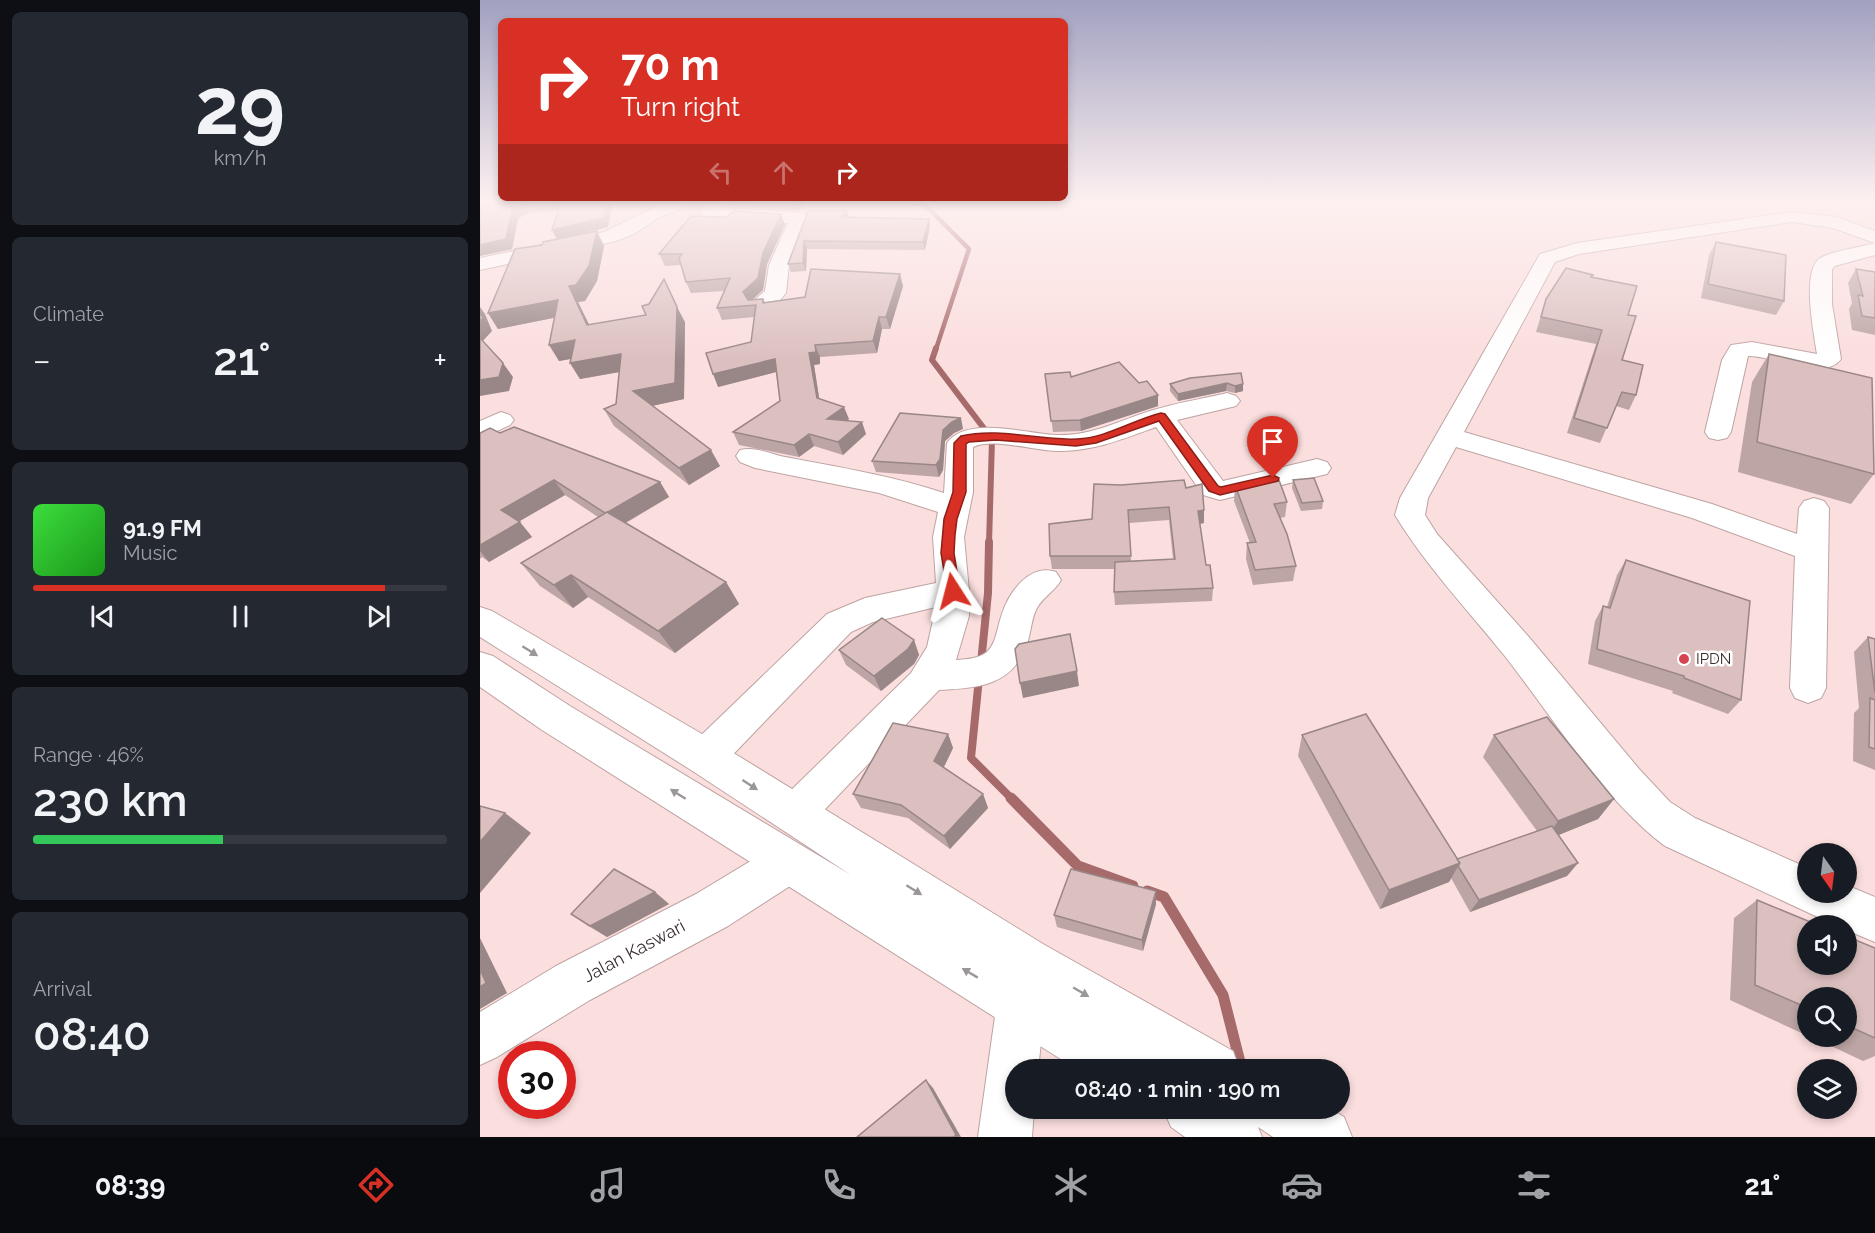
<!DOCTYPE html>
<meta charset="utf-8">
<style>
body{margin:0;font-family:Raleway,sans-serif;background:#242831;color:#f1f3f6;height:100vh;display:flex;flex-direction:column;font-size:22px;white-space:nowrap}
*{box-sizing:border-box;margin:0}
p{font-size:20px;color:#9ea1a6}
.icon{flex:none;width:33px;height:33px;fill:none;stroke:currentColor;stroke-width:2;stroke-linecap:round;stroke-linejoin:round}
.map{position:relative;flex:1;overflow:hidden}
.sheet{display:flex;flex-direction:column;gap:12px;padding:12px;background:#0d0f14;width:480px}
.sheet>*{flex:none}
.banner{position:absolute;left:18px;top:18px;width:570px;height:183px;border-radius:9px;box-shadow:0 3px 9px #0003;background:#d93025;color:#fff;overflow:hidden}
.needle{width:39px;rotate:166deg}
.fabs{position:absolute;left:1317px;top:843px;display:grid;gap:12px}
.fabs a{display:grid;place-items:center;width:60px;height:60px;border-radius:50%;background:#171b24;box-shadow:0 3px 9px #0003;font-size:30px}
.speed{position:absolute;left:18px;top:1041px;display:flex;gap:12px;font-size:30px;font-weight:700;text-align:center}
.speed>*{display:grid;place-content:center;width:78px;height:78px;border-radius:50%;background:#171b24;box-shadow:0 3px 9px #0003;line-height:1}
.speed .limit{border:9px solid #d22;background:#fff;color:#111}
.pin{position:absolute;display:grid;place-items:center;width:51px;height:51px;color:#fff;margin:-62px -26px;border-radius:50% 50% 50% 0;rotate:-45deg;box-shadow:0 0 6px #0007}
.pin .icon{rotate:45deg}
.me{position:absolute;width:66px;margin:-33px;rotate:351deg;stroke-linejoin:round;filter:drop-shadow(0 0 4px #0008)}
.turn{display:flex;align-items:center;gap:21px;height:126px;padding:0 24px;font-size:27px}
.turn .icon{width:78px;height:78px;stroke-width:2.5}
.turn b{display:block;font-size:42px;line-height:51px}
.lanes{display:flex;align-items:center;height:57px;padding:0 24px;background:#0003;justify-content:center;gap:30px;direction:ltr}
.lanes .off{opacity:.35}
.big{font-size:45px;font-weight:600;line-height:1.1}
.sheet .card{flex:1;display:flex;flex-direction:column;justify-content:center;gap:9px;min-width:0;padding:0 21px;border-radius:9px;background:#242831}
.sheet .dial{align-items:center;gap:0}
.dial b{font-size:78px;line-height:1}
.song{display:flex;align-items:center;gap:18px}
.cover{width:72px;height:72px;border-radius:9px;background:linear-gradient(135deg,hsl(120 70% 55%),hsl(120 70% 35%))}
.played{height:6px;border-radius:3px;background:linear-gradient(90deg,#d93025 85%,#363941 85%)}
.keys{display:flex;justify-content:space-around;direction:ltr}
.heat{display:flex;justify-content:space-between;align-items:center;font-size:33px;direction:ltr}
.charge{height:9px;border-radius:4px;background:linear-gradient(90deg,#34c759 46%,#363941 0)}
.trip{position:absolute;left:525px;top:1059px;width:345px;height:60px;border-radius:30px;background:#171b24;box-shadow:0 3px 9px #0003;font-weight:600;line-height:60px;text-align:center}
.tab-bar{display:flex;height:96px;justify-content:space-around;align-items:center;background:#090b0e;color:#9ea1a6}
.tab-bar .icon{width:42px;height:42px}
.tab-bar .current{color:#d93025}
.tab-bar b{font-size:27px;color:#f1f3f6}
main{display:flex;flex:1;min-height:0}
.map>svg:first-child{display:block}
</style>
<main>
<section class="sheet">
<div class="card dial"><b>29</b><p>km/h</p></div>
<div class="card"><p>Climate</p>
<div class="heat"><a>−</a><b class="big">21°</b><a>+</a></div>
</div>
<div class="card">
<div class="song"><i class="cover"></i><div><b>91.9 FM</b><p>Music</p></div></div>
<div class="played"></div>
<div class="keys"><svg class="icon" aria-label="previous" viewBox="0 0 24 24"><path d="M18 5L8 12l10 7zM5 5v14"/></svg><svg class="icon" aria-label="pause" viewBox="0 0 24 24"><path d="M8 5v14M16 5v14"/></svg><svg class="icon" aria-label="next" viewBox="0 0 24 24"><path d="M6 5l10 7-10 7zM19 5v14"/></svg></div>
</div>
<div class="card"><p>Range · 46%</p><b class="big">230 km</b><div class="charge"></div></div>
<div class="card"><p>Arrival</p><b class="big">08:40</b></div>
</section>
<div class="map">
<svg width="1395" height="1137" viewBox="0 0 1395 1137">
<rect width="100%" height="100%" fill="#fbdede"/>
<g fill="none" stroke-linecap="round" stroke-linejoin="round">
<polyline stroke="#a76a6b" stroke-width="4.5" points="426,201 445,205 489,249 456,349"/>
<polyline stroke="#a76a6b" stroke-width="6" points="456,348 452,360 512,439 509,544"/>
<g stroke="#a76a6b" stroke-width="8">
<polyline points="501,663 508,593 509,542"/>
<polyline points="499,678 491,758 533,800"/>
</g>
<g stroke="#a76a6b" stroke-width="11">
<polyline points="531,798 598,866 653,886"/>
<polyline points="667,891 684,897 743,995 762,1070"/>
</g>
<g stroke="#bea3a3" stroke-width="2">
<g id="minor">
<polygon points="188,201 213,201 210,205 178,218 154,234 136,241 0,270 0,258 124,232"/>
<path d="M229 201H248L243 208 319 213 325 214 328 218 309 265 306 293C298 304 287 312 273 309L270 304 285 291 289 265 308 223 223 216 220 212Z"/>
<path d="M1312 212 1356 217 1395 231V243L1353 228 1312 222 1099 254 1075 262 984 432 1232 504 1317 534 1319 508 1324 501 1334 498 1344 501 1349 508 1346 688 1341 698 1328 703 1315 698 1310 688 1315 556 1212 518 976 447 948 498 945 515 957 534 1048 636 1160 770 1190 802 1215 818 1328 868V892H1366V885L1395 897V942L1366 930V926H1357L1185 846C1123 800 1073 717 1024 655 987 609 946 566 915 515L920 498 1060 254 1097 243Z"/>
<path d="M1395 243V255L1355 266 1352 269V304L1361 359C1345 382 1291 355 1268 356L1251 432 1247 438 1238 440 1229 438 1225 432 1242 360 1251 345 1272 342 1337 354C1334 334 1321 271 1340 258 1352 251 1381 247 1395 243Z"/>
<path d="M747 393 756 396 760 401 756 406 697 420 743 481 837 459 847 462 851 468 847 474 740 500 723 495 676 427C643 439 617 450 581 451 556 452 516 437 493 447V492L484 537 489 591V616L476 660C487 659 498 659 507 652 516 643 517 629 521 617 528 593 549 563 576 572L581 580C575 591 563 597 557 608 551 619 551 633 547 644 533 686 497 688 459 690L328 827 314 833 300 827 294 814 300 801 431 673 447 647 456 607 393 622 371 632 239 769 225 774 211 769 206 757 211 745 347 614 385 598 456 583 453 537 458 512 399 493 275 468 260 462 256 456 260 450C276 446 290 454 305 457 359 467 413 476 464 493L467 443C486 415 548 434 577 435 611 436 639 421 670 411 695 403 722 399 747 393Z"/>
<polygon points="21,412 30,415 34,420 30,425 0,439 0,421"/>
<polygon points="309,841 324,847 330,862 324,877 248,926 110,1000 17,1057 0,1065 0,1012 76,966 216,894 294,847"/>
<polygon points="543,964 560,971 567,988 558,1070 536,1070 536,1108 554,1108 552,1137 498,1137 519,988 526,971"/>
</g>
</g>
<g stroke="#bea3a3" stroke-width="2">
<g id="major">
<polygon points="0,607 12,611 239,744 563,944 753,1051 760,1070 683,1070 670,1062 673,1070 598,1070 62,730 0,687 0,652 13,656 90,706 371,875 211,770 0,637"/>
<polygon points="683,1108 760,1108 774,1117 770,1108 849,1108 864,1117 872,1137 793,1137 778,1127 782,1137 705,1137 691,1127"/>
</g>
</g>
<use href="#minor" fill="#fff" fill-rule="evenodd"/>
<use href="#major" fill="#fff" fill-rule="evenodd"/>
</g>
<g fill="#bca5a4" fill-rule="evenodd">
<polygon points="0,201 183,201 175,205 133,201 128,227 80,239 124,246 117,281 105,301 98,302 109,325 205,322 204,399 172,406 240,466 209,485 134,426 124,409 136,404 140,372 100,379 90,363 91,359 79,361 74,318 18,329 8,313 62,245 77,239 78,211 50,213 38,218 32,249 0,256"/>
<polygon points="273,201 328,201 317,211 275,208"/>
<polygon points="328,211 369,217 450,226 445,250 327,249 326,271 311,272 308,264"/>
<polygon points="301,214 305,225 287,264 283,290 272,299 283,299 285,302 423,286 410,329 402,329 397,353 340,357 340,364 334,365 339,398 369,419 367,421 386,434 363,455 334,446 319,457 259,445 253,432 300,401 296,372 238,387 271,342 274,317 242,320 237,308 244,291 211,293 206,282 201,265 185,266 179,254 246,217"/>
<polygon points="1236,242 1304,301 1296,315 1221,298 1229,255"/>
<polygon points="1376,269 1395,272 1395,335 1372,330 1369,309 1372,303 1368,283"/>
<polygon points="1112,277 1148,315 1142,360 1156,395 1149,410 1136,406 1120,443 1087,433 1116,344 1056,332 1066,299"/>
<polygon points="1289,354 1394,474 1371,504 1258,472 1272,382"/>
<polygon points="565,374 591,377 678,406 601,431 573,432"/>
<polygon points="690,384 763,384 763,391 755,393 746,391 698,401 690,391"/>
<polygon points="483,429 474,433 465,441 463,470 459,477 396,472 392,461"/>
<polygon points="0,433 20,433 180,482 189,497 146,523 246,582 259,604 195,653 108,597 93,608 60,586 41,563 118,517 85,495 39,521 52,537 9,562 2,557 0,559"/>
<polygon points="813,480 843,501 842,509 821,511 812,488"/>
<path d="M641 485 706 488 724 510V523L720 524 726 565 733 588 732 601 635 605 634 592 635 569H572L570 556 612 519ZM689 520 693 559 651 561 649 523Z"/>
<polygon points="755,485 807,502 805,517 800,518 816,566 813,581 773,585 766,559 767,543 770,543 754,501"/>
<polygon points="1146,560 1261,700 1248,714 1192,693 1193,691 1108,664 1115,621 1123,606 1127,607 1137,575"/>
<polygon points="1388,637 1395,639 1395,770 1373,761 1374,713 1379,708 1374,652"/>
<polygon points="434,640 439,655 434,664 401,691 366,665 359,650"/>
<polygon points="468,734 473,748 464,767 503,794 508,808 470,849 428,818 381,808 373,794"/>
<polygon points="822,735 977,859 1057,831 1003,757 1014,735 1134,799 1118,819 1078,835 1098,863 1087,876 990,912 971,878 969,882 900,909 818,756"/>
<polygon points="676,891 676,904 663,951 577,927 574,915"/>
<polygon points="1277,900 1395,948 1395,1056 1383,1061 1330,1036 1366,1036 1366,998 1328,998 1328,1036 1250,1000 1254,918"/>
<polygon points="189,904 127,937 108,926 91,914"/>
</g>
<g fill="#998686">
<polygon points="127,201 133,201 128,227 77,239 72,230"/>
<polygon points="174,201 183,201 175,205"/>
<polygon points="314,201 328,201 317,211"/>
<polygon points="44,203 50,213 38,218 32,249 0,256 0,245 32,209"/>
<polygon points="367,211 369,218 362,217"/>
<polygon points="301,214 305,225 287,264 283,290 268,304 263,292"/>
<polygon points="449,219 450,226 445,250 443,242"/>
<polygon points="117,231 124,246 117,281 105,301 98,302 117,341 107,325 89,286"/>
<polygon points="324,241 327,249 326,271 323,263"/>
<polygon points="420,274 423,286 410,329 406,317"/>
<polygon points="78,300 87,315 18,329 8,313"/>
<polygon points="0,307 5,314 12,331 1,343 0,341"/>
<polygon points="197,307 205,322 204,399 162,408 153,391"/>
<polygon points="399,317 402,329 397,353 393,341"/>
<polygon points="95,340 105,356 79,361 69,345"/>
<polygon points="335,345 340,357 340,364 334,365 341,410 337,398 329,353"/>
<polygon points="141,354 150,370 100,379 90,363"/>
<polygon points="295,359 300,371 238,387 233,374"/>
<polygon points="23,363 33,377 29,391 0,396 0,380"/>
<polygon points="747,383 746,391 698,401 698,394"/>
<polygon points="763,384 763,391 755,393 755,386"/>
<polygon points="678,395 678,406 601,431 600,420"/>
<polygon points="364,407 369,419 352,432 347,419"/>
<polygon points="481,418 483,429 474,433 465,441 463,470 459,477 456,465 463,430 472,422"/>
<polygon points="382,422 386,434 363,455 358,442"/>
<polygon points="329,434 334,446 319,457 314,445"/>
<polygon points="231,450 240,466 209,485 199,468"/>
<polygon points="74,480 85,495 33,525 21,510"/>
<polygon points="180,482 189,497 136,528 126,513"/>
<polygon points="724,510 724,523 717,524 718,511"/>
<polygon points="40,522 52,537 9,562 0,551 0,545"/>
<polygon points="91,575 108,597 93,608 74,585"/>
<polygon points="246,582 259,604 195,653 178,631"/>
<polygon points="434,640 439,655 434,664 401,691 394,676"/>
<polygon points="597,671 599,686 543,698 540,683"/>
<polygon points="468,734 473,748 460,775 454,761"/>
<polygon points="503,794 508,808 470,849 464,836"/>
<polygon points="1134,799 1118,819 1064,841 1078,821"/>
<polygon points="25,813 51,833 0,893 0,842"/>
<polygon points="980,863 969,882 900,909 909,890"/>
<polygon points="1098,863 1087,876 990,912 999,900"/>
<polygon points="676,891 676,904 663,951 662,940"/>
<polygon points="175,892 189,904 127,937 110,926"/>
<polygon points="0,938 27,993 0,1009"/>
<polygon points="446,1080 453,1088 481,1137 473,1137"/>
</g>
<g fill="#dbc0bf" stroke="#998686" stroke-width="1.5">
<polygon points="0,201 127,201 123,218 72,230 82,201 44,203 32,209 26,239 0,245"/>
<polygon points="254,211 301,214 283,253 278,278 263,292 268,300 283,299 283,303 325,297 331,269 420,274 406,317 399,317 393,341 335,345 336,352 329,353 337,398 364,407 347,419 382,422 358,442 329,434 314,445 253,432 300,401 295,359 233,374 226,353 271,342 276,305 237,308 250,278 206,282 199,258 202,254 179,254 211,216 246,217"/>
<polygon points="328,211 367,211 362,217 449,219 443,242 324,241 323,263 308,264"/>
<polygon points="117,231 109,266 96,285 89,286 107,325 166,315 162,306 169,304 184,279 197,307 195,383 153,391 231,450 199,468 124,409 136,404 141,354 90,363 95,340 69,345 78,300 8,313 35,249 62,245 63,242"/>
<polygon points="1236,242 1306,255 1304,301 1228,284"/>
<polygon points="1086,268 1113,275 1111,277 1157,286 1148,315 1156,316 1142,360 1163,365 1156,395 1142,392 1127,428 1094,418 1122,330 1061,317 1066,299"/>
<polygon points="1376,269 1395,272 1395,318 1382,316 1378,295 1383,296"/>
<polygon points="0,311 3,318 0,321"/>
<polygon points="0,338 23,363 19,377 0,380"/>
<polygon points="1289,354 1392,378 1394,474 1277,442"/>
<polygon points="639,362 659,383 667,381 678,395 600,420 571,421 565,374 590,372 591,377"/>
<polygon points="761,373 763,384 755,386 747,383 698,394 690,384 710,378"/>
<polygon points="420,413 481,418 472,422 463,430 460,459 456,465 392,461"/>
<polygon points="34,427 180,482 128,512 127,512 125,513 74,480 21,510 40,522 0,545 0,433 10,428 20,433"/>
<polygon points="834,478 843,501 822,503 813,480"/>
<polygon points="704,480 706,488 722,484 724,510 718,511 726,565 730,565 733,588 634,592 635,562 695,559 689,507 648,510 651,556 570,556 569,524 612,519 614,484 641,485"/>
<polygon points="799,480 807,502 794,504 807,534 816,566 775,570 767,543 776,542 755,485"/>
<polygon points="127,512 246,582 178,631 91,575 74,585 41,563"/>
<polygon points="1146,560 1270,601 1261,700 1204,678 1204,676 1117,649 1123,606 1130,608"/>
<polygon points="402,618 434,640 428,649 394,676 359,650"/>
<polygon points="590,634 597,671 540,683 535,649 539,644"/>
<polygon points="1388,637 1395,639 1395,693"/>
<polygon points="1390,698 1395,700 1395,749 1389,747"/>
<polygon points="886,714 980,863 909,890 822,735"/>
<polygon points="1067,717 1134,799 1078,821 1014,735"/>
<polygon points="413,723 468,734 454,761 503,794 464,836 421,805 373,794"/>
<polygon points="0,806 25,813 0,842"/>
<polygon points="1072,826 1098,863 999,900 978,866 980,863 977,859"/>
<polygon points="134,869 175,892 110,926 91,914"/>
<polygon points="591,869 676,891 662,940 574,915"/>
<polygon points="1277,900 1340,926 1328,926 1328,964 1366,964 1366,936 1395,948 1395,1038 1366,1025 1366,998 1328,998 1328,1008 1275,985"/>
<polygon points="0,969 6,983 0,987"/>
<polygon points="446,1080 476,1135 473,1137 377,1137"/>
</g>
<defs><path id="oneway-solid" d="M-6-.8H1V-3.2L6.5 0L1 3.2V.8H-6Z" transform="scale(1.5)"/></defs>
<g fill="#9c9797">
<use href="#oneway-solid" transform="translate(50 651) rotate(32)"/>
<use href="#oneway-solid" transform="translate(270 785) rotate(33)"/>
<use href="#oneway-solid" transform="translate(198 794) rotate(-148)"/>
<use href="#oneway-solid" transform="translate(434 890) rotate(32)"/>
<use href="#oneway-solid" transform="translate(490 973) rotate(-149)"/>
<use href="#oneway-solid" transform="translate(601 992) rotate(30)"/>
</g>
<linearGradient id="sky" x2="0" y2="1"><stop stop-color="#a1a1c0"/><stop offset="0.56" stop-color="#fdf0f0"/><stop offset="1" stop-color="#fdf0f0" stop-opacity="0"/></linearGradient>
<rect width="1395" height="360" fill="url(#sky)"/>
<path fill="#d93025" stroke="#8d1f18" stroke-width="1.5" d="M681 413 685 414 738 486 741 487 793 475 799 478 798 481 740 495 729 491 679 421 616 443 596 446 516 440 489 442 486 444V492L477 519 475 535 474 553 480 591 478 595H468L461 553 464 519 473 492 474 443 481 436C520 427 559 441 597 439 626 438 653 420 681 413Z"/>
<circle fill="#d54453" stroke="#fff" stroke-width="2" cx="1204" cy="659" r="6"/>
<g text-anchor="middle" stroke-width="5" stroke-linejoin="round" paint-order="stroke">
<g font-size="15" fill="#3a2f2f" stroke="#fff" text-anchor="start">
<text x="1216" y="664">IPDN</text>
</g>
<g font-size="18" fill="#3a2f2f" stroke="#fff">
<text transform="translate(154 951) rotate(-28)" y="6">Jalan Kaswari</text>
</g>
</g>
</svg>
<div class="fabs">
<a><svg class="needle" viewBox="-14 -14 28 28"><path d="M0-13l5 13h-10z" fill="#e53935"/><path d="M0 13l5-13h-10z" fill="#9ea1a6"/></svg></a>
<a><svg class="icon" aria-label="sound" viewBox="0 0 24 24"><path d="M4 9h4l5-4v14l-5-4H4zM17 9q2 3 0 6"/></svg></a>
<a><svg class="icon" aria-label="search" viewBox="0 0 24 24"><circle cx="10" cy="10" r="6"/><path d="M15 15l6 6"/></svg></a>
<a><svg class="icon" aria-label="layers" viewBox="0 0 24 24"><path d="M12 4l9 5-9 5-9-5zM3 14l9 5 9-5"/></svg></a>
</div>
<div class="speed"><div class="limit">30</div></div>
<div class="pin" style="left:793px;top:478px;background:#d93025"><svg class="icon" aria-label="arrive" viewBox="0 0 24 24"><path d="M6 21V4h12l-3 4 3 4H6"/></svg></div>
<svg class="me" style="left:473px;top:591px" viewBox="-20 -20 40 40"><path d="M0-17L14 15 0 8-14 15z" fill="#d93025" stroke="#fff" stroke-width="4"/></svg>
<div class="trip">08:40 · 1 min · 190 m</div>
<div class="banner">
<div class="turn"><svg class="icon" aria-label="right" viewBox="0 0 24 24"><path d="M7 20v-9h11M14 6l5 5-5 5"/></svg><div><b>70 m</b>Turn right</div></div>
<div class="lanes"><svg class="icon off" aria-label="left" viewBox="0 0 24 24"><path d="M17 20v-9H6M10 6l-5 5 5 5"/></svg><svg class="icon off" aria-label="ahead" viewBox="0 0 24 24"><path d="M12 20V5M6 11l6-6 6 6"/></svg><svg class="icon" aria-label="right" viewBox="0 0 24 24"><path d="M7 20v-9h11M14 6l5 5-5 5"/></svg></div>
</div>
</div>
</main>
<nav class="tab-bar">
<b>08:39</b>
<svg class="icon current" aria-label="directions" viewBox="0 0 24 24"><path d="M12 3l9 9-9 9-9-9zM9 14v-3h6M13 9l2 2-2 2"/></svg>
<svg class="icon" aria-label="music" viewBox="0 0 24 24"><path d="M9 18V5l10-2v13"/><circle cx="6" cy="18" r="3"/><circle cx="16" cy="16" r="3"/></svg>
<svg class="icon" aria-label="phone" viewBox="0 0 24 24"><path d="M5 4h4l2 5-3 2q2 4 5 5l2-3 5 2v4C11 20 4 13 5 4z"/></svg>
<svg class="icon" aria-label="climate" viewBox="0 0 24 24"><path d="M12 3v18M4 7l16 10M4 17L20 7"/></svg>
<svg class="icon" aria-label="car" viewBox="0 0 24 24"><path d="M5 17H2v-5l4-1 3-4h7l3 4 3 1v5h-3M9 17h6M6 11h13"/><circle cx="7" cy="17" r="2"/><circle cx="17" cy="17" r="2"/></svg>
<svg class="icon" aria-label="filters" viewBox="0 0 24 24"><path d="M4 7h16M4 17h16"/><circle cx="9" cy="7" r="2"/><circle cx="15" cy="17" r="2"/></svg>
<b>21°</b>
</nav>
